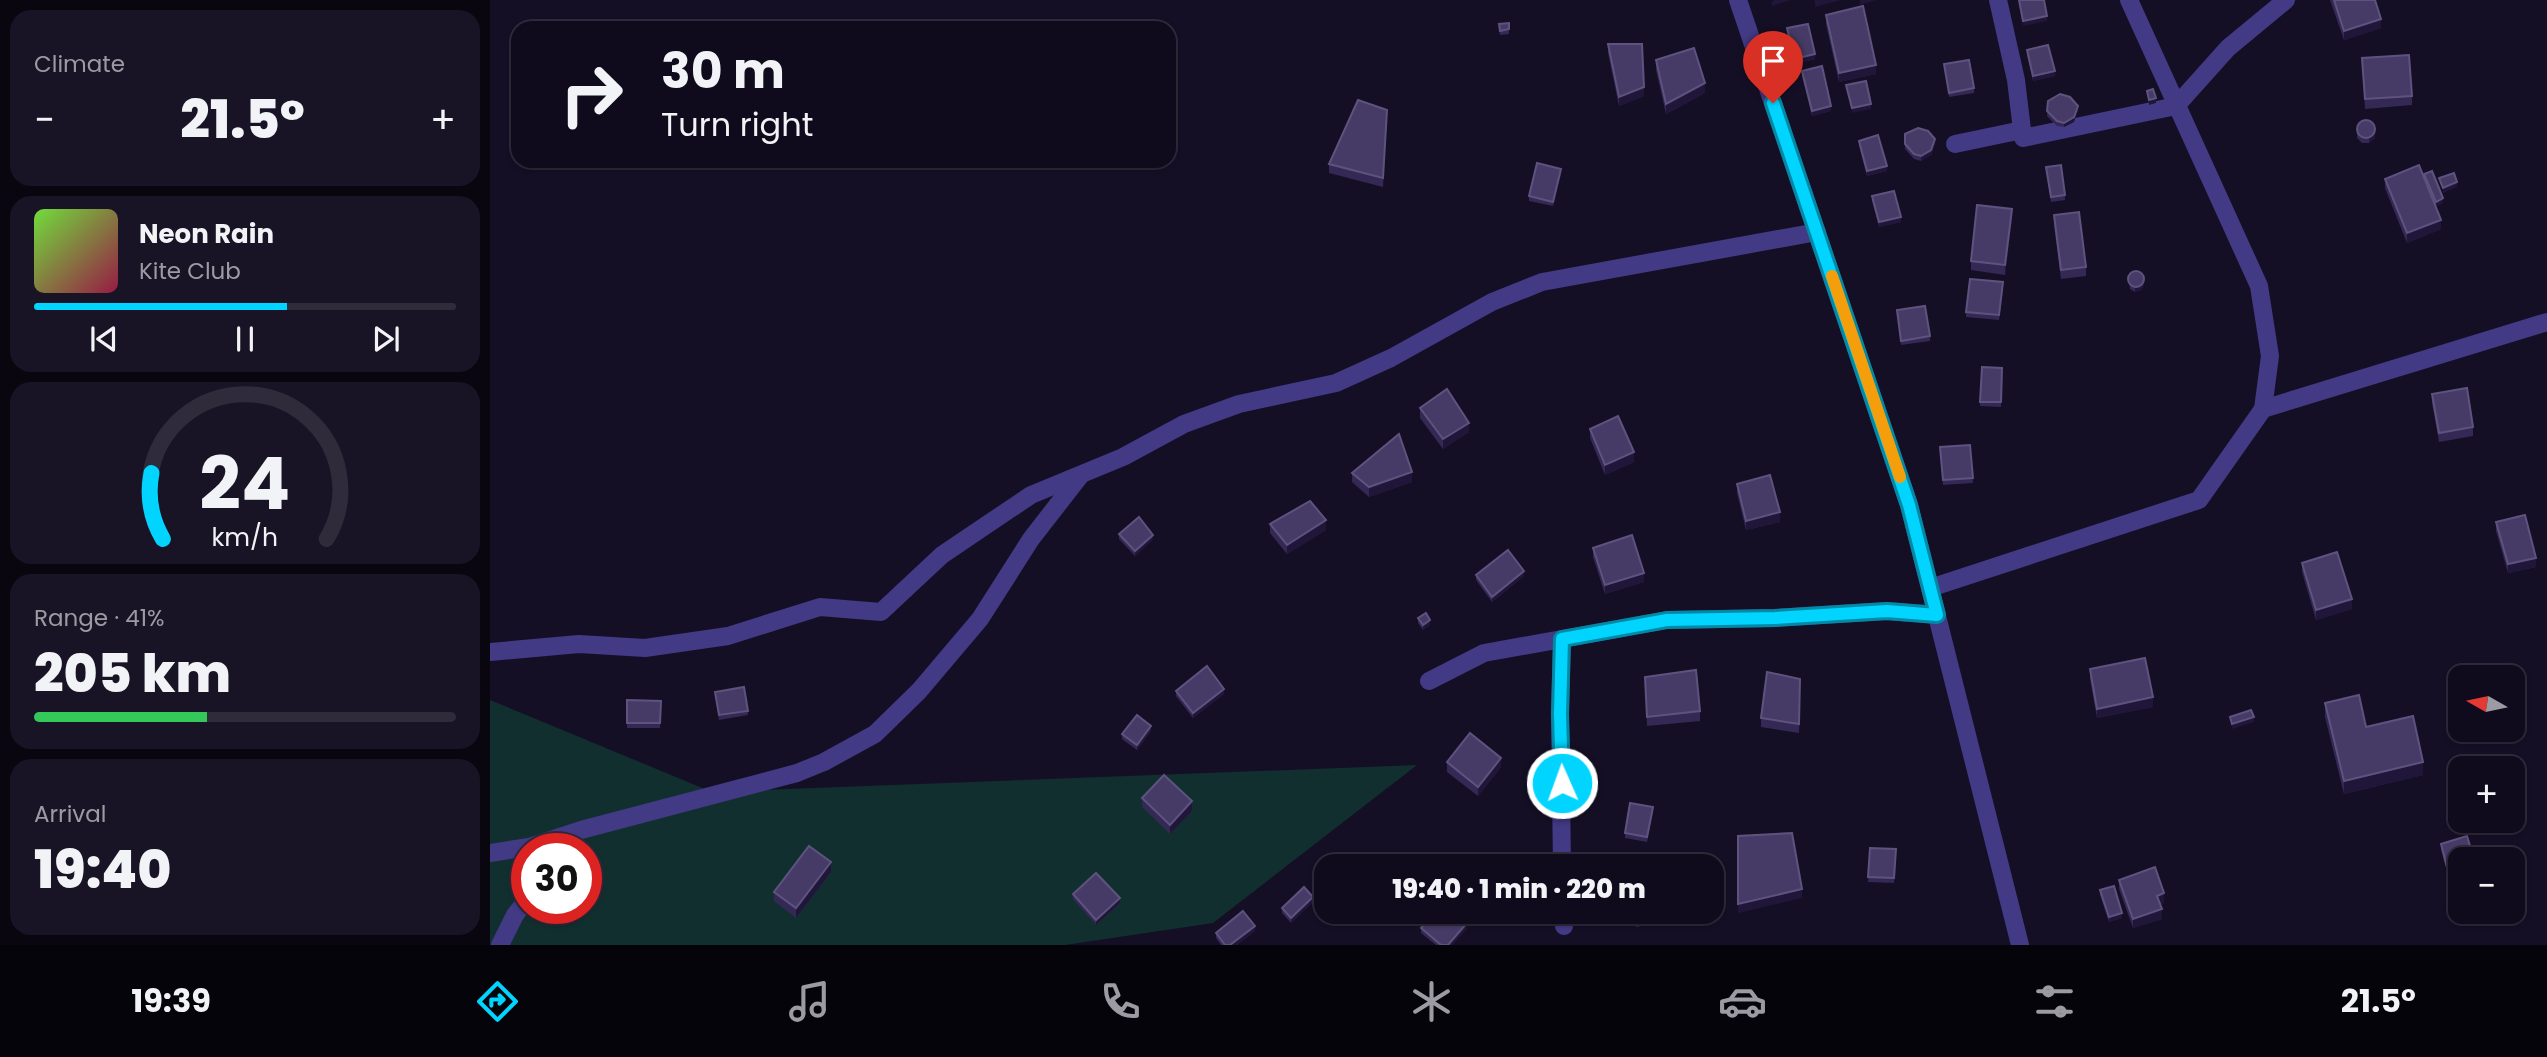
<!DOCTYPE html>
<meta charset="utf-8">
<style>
body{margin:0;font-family:Poppins,sans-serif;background:#191425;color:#f1f3f6;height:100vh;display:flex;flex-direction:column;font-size:26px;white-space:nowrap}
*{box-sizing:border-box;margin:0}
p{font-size:23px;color:#9c9ba3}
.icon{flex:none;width:38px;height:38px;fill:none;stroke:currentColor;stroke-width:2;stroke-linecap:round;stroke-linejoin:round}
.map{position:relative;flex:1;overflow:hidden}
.drawer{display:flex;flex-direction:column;gap:10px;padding:10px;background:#09060f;width:490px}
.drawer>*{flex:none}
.guide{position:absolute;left:21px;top:21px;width:665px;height:147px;border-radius:21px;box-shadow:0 2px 5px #0004,0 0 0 2px #302b3b;background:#100b1c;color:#f1f3f6;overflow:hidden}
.needle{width:46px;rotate:279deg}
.fabs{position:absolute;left:1958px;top:665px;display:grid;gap:14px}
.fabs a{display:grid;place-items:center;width:77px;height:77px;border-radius:14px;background:#100b1c;box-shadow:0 2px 5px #0004,0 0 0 2px #302b3b;font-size:35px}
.speed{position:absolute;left:21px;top:833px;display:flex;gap:14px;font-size:35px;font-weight:700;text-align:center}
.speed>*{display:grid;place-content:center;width:91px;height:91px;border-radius:50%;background:#100b1c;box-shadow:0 2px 5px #0004,0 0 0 2px #302b3b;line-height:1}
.speed .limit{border:10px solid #d22;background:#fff;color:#111}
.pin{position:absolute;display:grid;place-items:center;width:60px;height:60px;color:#fff;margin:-72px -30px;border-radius:50% 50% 50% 0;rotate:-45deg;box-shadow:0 0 7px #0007}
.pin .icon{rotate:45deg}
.me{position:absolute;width:77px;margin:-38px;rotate:358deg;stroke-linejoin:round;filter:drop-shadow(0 0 5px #0008)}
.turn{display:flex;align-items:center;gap:24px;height:147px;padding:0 35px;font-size:32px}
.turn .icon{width:91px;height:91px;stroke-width:2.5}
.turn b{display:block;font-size:49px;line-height:60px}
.big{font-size:52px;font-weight:800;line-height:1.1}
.drawer .card{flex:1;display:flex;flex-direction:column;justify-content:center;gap:10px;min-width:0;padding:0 24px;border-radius:21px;background:#191425}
.drawer .dial{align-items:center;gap:0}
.dial svg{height:182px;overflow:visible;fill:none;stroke:#302b3b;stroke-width:7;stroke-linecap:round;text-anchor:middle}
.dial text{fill:#f1f3f6;stroke:none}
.song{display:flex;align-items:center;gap:21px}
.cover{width:84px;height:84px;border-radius:10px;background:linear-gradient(135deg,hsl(100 70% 55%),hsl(340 70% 35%))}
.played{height:7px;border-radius:4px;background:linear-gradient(90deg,#01d4fe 60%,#302b3b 60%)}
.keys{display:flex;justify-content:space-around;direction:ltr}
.heat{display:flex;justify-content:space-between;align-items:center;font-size:38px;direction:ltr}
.charge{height:10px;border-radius:5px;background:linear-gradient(90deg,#34c759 41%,#302b3b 0)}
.trip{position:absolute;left:824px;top:854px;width:410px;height:70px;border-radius:21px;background:#100b1c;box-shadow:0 2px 5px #0004,0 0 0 2px #302b3b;font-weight:800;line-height:70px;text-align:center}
.menu{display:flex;height:112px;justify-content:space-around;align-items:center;background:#06040b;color:#9c9ba3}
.menu .icon{width:49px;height:49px}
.menu .active{color:#01d4fe}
.menu b{font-size:32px;color:#f1f3f6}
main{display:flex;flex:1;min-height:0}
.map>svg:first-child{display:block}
</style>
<main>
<section class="drawer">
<div class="card"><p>Climate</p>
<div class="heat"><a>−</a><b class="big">21.5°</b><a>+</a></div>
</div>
<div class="card">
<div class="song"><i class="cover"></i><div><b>Neon Rain</b><p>Kite Club</p></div></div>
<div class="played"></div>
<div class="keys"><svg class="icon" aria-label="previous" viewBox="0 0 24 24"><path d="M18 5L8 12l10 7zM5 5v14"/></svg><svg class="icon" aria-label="pause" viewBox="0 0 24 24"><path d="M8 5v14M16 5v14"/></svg><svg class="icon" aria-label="next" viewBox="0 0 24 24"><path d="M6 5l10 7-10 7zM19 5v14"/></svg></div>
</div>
<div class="card dial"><svg viewBox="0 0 100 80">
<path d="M14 69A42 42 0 1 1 86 69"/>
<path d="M14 69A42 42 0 0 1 9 40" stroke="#01d4fe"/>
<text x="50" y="56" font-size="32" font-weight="700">24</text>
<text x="50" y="72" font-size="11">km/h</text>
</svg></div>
<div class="card"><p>Range · 41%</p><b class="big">205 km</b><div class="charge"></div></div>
<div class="card"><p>Arrival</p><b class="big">19:40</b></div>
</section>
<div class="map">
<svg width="2057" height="945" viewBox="0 0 2057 945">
<rect width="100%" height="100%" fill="#150f26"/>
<path fill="#122f30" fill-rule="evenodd" d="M0 700 222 792 927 765 723 923 575 945H0ZM37 849H96V908H37Z"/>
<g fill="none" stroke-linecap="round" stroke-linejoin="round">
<g stroke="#423a85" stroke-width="18">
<polyline points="1248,0 1419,505 1530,945"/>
<polyline points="1508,0 1526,80 1533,138 1686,106 1738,48 1796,0"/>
<polyline points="1639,0 1769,286 1780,356 1773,409"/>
<polyline points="1465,144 1532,130"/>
<polyline points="1440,588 1709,500 1773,409 2057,322"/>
<polyline points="1072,639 1070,714 1072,866"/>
<polyline points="0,652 89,644 155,648 238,636 330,607 391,612 452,555 541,495 633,457 694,424 749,404 846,383 901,358 1002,302 1052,282 1327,232"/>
<polyline points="939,681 994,653 1177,620 1285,618 1397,611 1447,615"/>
<polyline points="0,853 39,847 91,830 307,773 334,762 385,734 429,691 490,619 541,539 590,476"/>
<polyline points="1073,912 1074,926"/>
<polyline points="10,945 25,915 37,900"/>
</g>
</g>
<g fill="#342854">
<polygon points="1840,0 1885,0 1891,28 1854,40"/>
<polygon points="1336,15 1386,74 1349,82 1336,24"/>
<polygon points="1019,23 1019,34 1010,35 1009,24"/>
<polygon points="1297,28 1325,59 1304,64"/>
<polygon points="1118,44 1154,96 1129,106 1118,53"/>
<polygon points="1537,50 1565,76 1543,81 1537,55"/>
<polygon points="1872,58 1922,96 1922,105 1875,109"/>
<polygon points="1166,60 1215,93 1176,114 1166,70"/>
<polygon points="1454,64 1484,88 1484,93 1459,97"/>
<polygon points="1312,71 1341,111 1322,116 1312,76"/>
<polygon points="1558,101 1588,110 1584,122 1574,127 1567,126 1557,116"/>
<polygon points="897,119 893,187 839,173 839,164"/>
<polygon points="1867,125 1885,126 1885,138 1879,143 1872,143 1867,138"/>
<polygon points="1415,134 1445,143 1441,155 1431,161 1424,159 1415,149"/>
<polygon points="1369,141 1397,171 1377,176 1369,146"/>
<polygon points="1556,167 1575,195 1575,200 1561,202"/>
<polygon points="1071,173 1063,206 1039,201 1039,196"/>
<polygon points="1934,174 1953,203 1946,206 1951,229 1917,243 1895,188 1895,179 1934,178"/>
<polygon points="1382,196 1411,222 1389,227 1382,201"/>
<polygon points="1564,215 1596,267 1596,276 1571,279 1564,225"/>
<polygon points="1522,218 1515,275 1481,270 1481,261"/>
<polygon points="1639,279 1654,285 1651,290 1645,292 1640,289"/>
<polygon points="1513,287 1509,320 1476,317 1476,312"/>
<polygon points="1407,310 1440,336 1440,341 1411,345"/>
<polygon points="1512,368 1511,407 1490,406 1490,402"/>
<polygon points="1942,394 1983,427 1983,436 1949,442 1942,403"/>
<polygon points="930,408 979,432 953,449 930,418"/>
<polygon points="1100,429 1144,462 1115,475 1100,438"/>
<polygon points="1480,445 1483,483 1453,485 1450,447"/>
<polygon points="862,473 922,482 879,497 862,482"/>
<polygon points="1247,484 1290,522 1256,530 1247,493"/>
<polygon points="2006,522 2046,567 2018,573 2006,531"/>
<polygon points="780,524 836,530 797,554 780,533"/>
<polygon points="629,534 663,539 645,556 629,539"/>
<polygon points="1103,548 1154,582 1115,594 1103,557"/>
<polygon points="1812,563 1862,609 1826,620 1812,572"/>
<polygon points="986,575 1034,576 1002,602 986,580"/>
<polygon points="928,618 940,625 933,630 928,623"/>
<polygon points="1600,669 1663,707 1607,718 1600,679"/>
<polygon points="1155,677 1210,711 1210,721 1157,726"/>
<polygon points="1310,679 1309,733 1271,727 1271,718"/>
<polygon points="686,691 734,694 703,718 686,696"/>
<polygon points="225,692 258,711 258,715 229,720"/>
<polygon points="137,700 171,701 170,728 137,728"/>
<polygon points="1835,703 1876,727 1933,775 1854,794 1835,717"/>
<polygon points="661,731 647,750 632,739 632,734"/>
<polygon points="957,762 1011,767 988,796 957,772"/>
<polygon points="652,798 702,811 680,834 652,807"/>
<polygon points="1163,812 1157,842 1135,838 1135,833"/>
<polygon points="1977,836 1958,876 1951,849 1951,844"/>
<polygon points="1380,848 1406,849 1404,883 1378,882"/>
<polygon points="341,872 306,918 284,901 284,892"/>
<polygon points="1629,880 1674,903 1670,904 1672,919 1643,928 1629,889"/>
<polygon points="1610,890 1632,918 1619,922 1610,895"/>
<polygon points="583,894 630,903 606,925 583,899"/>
<polygon points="823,902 801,923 792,913 792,908"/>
<polygon points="1151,912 1149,927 1122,922 1122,917"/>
<polygon points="931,928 977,928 962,945 946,945 931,933"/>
<polygon points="765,931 747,945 731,945 726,938 726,933"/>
</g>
<g fill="#20163a">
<polygon points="1285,0 1301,0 1282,6 1282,1"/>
<polygon points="1325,0 1351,0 1325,7"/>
<polygon points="1370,0 1386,0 1370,5"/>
<polygon points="1557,16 1557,21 1533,26 1533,21"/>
<polygon points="1891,19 1891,28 1854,40 1854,31"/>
<polygon points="1325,54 1325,59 1304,64 1304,59"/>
<polygon points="1386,65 1386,74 1349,82 1349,73"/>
<polygon points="1565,71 1565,76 1543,81 1543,76"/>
<polygon points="1215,83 1215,93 1176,114 1176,104"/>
<polygon points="1154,87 1154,96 1129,106 1129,97"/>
<polygon points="1666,98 1666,103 1659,105 1659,100"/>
<polygon points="1381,104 1381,109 1362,113 1362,108"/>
<polygon points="1341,106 1341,111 1322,116 1322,111"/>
<polygon points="1588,106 1588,110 1584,122 1574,127 1574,123"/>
<polygon points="1885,133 1885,138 1879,143 1879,139"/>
<polygon points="1445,139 1445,143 1441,155 1431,161 1431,156"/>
<polygon points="1397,166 1397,171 1377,176 1377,171"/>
<polygon points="1071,169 1071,173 1063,206 1063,202"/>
<polygon points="1967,182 1967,187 1953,193 1953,188"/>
<polygon points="1953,198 1953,203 1946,206 1946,202"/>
<polygon points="1522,209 1522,218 1515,275 1515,265"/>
<polygon points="1411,217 1411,222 1389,227 1389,222"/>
<polygon points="1951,220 1951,229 1917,243 1917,233"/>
<polygon points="1654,280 1654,285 1651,290 1645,292 1645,287"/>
<polygon points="979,423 979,432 953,449 953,439"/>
<polygon points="1144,452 1144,462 1115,475 1115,465"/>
<polygon points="922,472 922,482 879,497 879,487"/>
<polygon points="1290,512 1290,522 1256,530 1256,521"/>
<polygon points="836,520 836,530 797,554 797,545"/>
<polygon points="663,535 663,539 645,556 645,551"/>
<polygon points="2046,558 2046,567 2018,573 2018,564"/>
<polygon points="1034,571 1034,576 1002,602 1002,597"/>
<polygon points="1154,573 1154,582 1115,594 1115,585"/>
<polygon points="1862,599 1862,609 1826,620 1826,610"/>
<polygon points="940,620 940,625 933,630 933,625"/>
<polygon points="734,689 734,694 703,718 703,713"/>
<polygon points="1663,697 1663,707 1607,718 1607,709"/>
<polygon points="1764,717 1764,722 1742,729 1742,724"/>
<polygon points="661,726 661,731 647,750 647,745"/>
<polygon points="1011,758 1011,767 988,796 988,787"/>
<polygon points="1933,762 1933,775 1854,794 1854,781"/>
<polygon points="1970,792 1970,796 1965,798 1965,793"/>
<polygon points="702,801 702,811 680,834 680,825"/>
<polygon points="341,862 341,872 306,918 306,908"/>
<polygon points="1970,868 1970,873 1958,876 1958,871"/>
<polygon points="1312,889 1312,898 1248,913 1248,904"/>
<polygon points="1674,893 1674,903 1667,905 1667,896"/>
<polygon points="823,897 823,902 801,923 801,918"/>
<polygon points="630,898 630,903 606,925 606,920"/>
<polygon points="1672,909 1672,919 1643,928 1643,919"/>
<polygon points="1632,913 1632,918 1619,922 1619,917"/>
<polygon points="977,923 977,928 962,945 958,945"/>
<polygon points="765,926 765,931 747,945 740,945"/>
</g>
<g fill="#463b66" stroke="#5d537e" stroke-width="2">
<polygon points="1529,0 1554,0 1557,16 1533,21"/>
<polygon points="1844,0 1885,0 1891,19 1854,31"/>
<polygon points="1373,6 1386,65 1349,73 1336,15"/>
<polygon points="1019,23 1019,29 1010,31 1009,24"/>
<polygon points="1318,24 1325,54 1304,59 1297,28"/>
<polygon points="1118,44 1152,44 1154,87 1129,97"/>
<polygon points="1558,45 1565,71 1543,76 1537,50"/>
<polygon points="1204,48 1215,83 1176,104 1166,60"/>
<polygon points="1919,55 1922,96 1875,99 1872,58"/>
<polygon points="1479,60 1484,88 1459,93 1454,64"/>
<polygon points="1332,66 1341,106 1322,111 1312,71"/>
<polygon points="1376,81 1381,104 1362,108 1356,85"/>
<polygon points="1663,89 1666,98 1659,100 1657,91"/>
<polygon points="1570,94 1580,97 1588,106 1584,117 1574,123 1567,121 1557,111 1558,101"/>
<polygon points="868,100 897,110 893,178 839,164"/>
<circle cx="1876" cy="129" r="9"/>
<polygon points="1428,128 1438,131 1445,139 1441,150 1431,156 1424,154 1415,144 1415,134"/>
<polygon points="1388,135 1397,166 1377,171 1369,141"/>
<polygon points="1047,163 1071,169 1063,202 1039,196"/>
<polygon points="1571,165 1575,195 1561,197 1556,167"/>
<polygon points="1929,165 1951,220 1917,233 1895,179"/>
<polygon points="1942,171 1953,198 1946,202 1934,174"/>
<polygon points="1964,173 1967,182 1953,188 1949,178"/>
<polygon points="1404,191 1411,217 1389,222 1382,196"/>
<polygon points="1487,205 1522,209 1515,265 1481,261"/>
<polygon points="1589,212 1596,267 1571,270 1564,215"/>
<circle cx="1646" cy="279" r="8"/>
<polygon points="1480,279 1513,282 1509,315 1476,312"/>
<polygon points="1435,306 1440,336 1411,341 1407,310"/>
<polygon points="1492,367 1512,368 1511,402 1490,402"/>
<polygon points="1977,388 1983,427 1949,433 1942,394"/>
<polygon points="957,389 979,423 953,439 930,408"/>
<polygon points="1128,416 1144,452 1115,465 1100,429"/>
<polygon points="909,434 922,472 879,487 862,473"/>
<polygon points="1480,445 1483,478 1453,480 1450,447"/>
<polygon points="1280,475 1290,512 1256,521 1247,484"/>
<polygon points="820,501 836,520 797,545 780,524"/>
<polygon points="2035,515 2046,558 2018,564 2006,522"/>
<polygon points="649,517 663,535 645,551 629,534"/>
<polygon points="1142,535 1154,573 1115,585 1103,548"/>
<polygon points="1018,550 1034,571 1002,597 986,575"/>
<polygon points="1847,552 1862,599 1826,610 1812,563"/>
<polygon points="936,613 940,620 933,625 928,618"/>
<polygon points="1655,658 1663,697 1607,709 1600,669"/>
<polygon points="717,666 734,689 703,713 686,691"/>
<polygon points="1206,670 1210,711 1157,717 1155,677"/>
<polygon points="1277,672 1310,679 1309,724 1271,718"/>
<polygon points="254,687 258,711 229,715 225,692"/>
<polygon points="1869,695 1876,727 1923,716 1933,762 1854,781 1835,703"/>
<polygon points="137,700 171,701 170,723 137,723"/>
<polygon points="1761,710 1764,717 1742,724 1740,717"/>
<polygon points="647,715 661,726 647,745 632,734"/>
<polygon points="980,733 1011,758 988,787 957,762"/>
<polygon points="674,775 702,801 680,825 652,798"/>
<polygon points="1970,775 1970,792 1965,793 1961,777"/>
<polygon points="1140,803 1163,807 1157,837 1135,833"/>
<polygon points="1302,833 1312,889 1248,904 1248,836"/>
<polygon points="1977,836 1984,859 1970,859 1970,868 1958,871 1951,844"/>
<polygon points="319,846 341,862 306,908 284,892"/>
<polygon points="1380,848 1406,849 1404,878 1378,877"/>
<polygon points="1665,867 1674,893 1667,896 1672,909 1643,919 1629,880"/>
<polygon points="606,873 630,898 606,920 583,894"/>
<polygon points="1624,886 1632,913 1619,917 1610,890"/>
<polygon points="814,887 823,897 801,918 792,908"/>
<polygon points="753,911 765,926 740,945 735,945 726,933"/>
<polygon points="945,912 963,912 977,923 958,945 951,945 931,928"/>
<polygon points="1122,912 1150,912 1149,922 1122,917"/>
</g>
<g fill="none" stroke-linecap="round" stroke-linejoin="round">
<g stroke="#018aa5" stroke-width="18">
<polyline id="route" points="1072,783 1070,714 1072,639 1177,620 1285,618 1397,611 1447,615 1419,505 1283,103"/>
</g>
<use href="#route" stroke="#01d4fe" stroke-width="12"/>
<polyline stroke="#f59e0b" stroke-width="12" points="1342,276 1410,477"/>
</g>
</svg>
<div class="fabs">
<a><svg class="needle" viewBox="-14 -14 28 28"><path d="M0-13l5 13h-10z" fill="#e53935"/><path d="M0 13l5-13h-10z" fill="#9c9ba3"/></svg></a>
<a>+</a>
<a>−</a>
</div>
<div class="speed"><div class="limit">30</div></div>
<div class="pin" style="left:1283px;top:103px;background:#d93025"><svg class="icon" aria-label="arrive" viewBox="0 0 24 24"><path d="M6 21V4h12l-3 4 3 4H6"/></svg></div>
<svg class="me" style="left:1072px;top:783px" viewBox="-20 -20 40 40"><circle r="17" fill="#01d4fe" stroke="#fff" stroke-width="3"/><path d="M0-11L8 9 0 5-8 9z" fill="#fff"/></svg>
<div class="trip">19:40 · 1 min · 220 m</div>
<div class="guide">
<div class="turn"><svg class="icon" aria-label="right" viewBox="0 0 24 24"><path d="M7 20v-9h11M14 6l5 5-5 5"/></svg><div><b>30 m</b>Turn right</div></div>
</div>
</div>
</main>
<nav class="menu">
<b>19:39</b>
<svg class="icon active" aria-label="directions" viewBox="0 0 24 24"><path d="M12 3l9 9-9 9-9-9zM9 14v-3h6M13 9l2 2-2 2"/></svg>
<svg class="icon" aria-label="music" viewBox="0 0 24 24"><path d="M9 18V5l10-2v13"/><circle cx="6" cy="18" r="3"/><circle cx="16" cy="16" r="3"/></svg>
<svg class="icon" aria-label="phone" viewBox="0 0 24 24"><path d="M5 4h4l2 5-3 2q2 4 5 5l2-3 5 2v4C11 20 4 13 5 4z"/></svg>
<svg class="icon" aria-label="climate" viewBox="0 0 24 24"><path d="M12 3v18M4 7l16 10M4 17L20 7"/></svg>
<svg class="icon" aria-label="car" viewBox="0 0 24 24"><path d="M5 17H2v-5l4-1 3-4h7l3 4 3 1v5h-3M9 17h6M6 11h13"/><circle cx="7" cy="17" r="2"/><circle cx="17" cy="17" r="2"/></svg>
<svg class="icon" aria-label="filters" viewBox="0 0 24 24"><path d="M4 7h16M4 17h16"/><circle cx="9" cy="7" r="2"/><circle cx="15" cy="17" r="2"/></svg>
<b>21.5°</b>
</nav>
